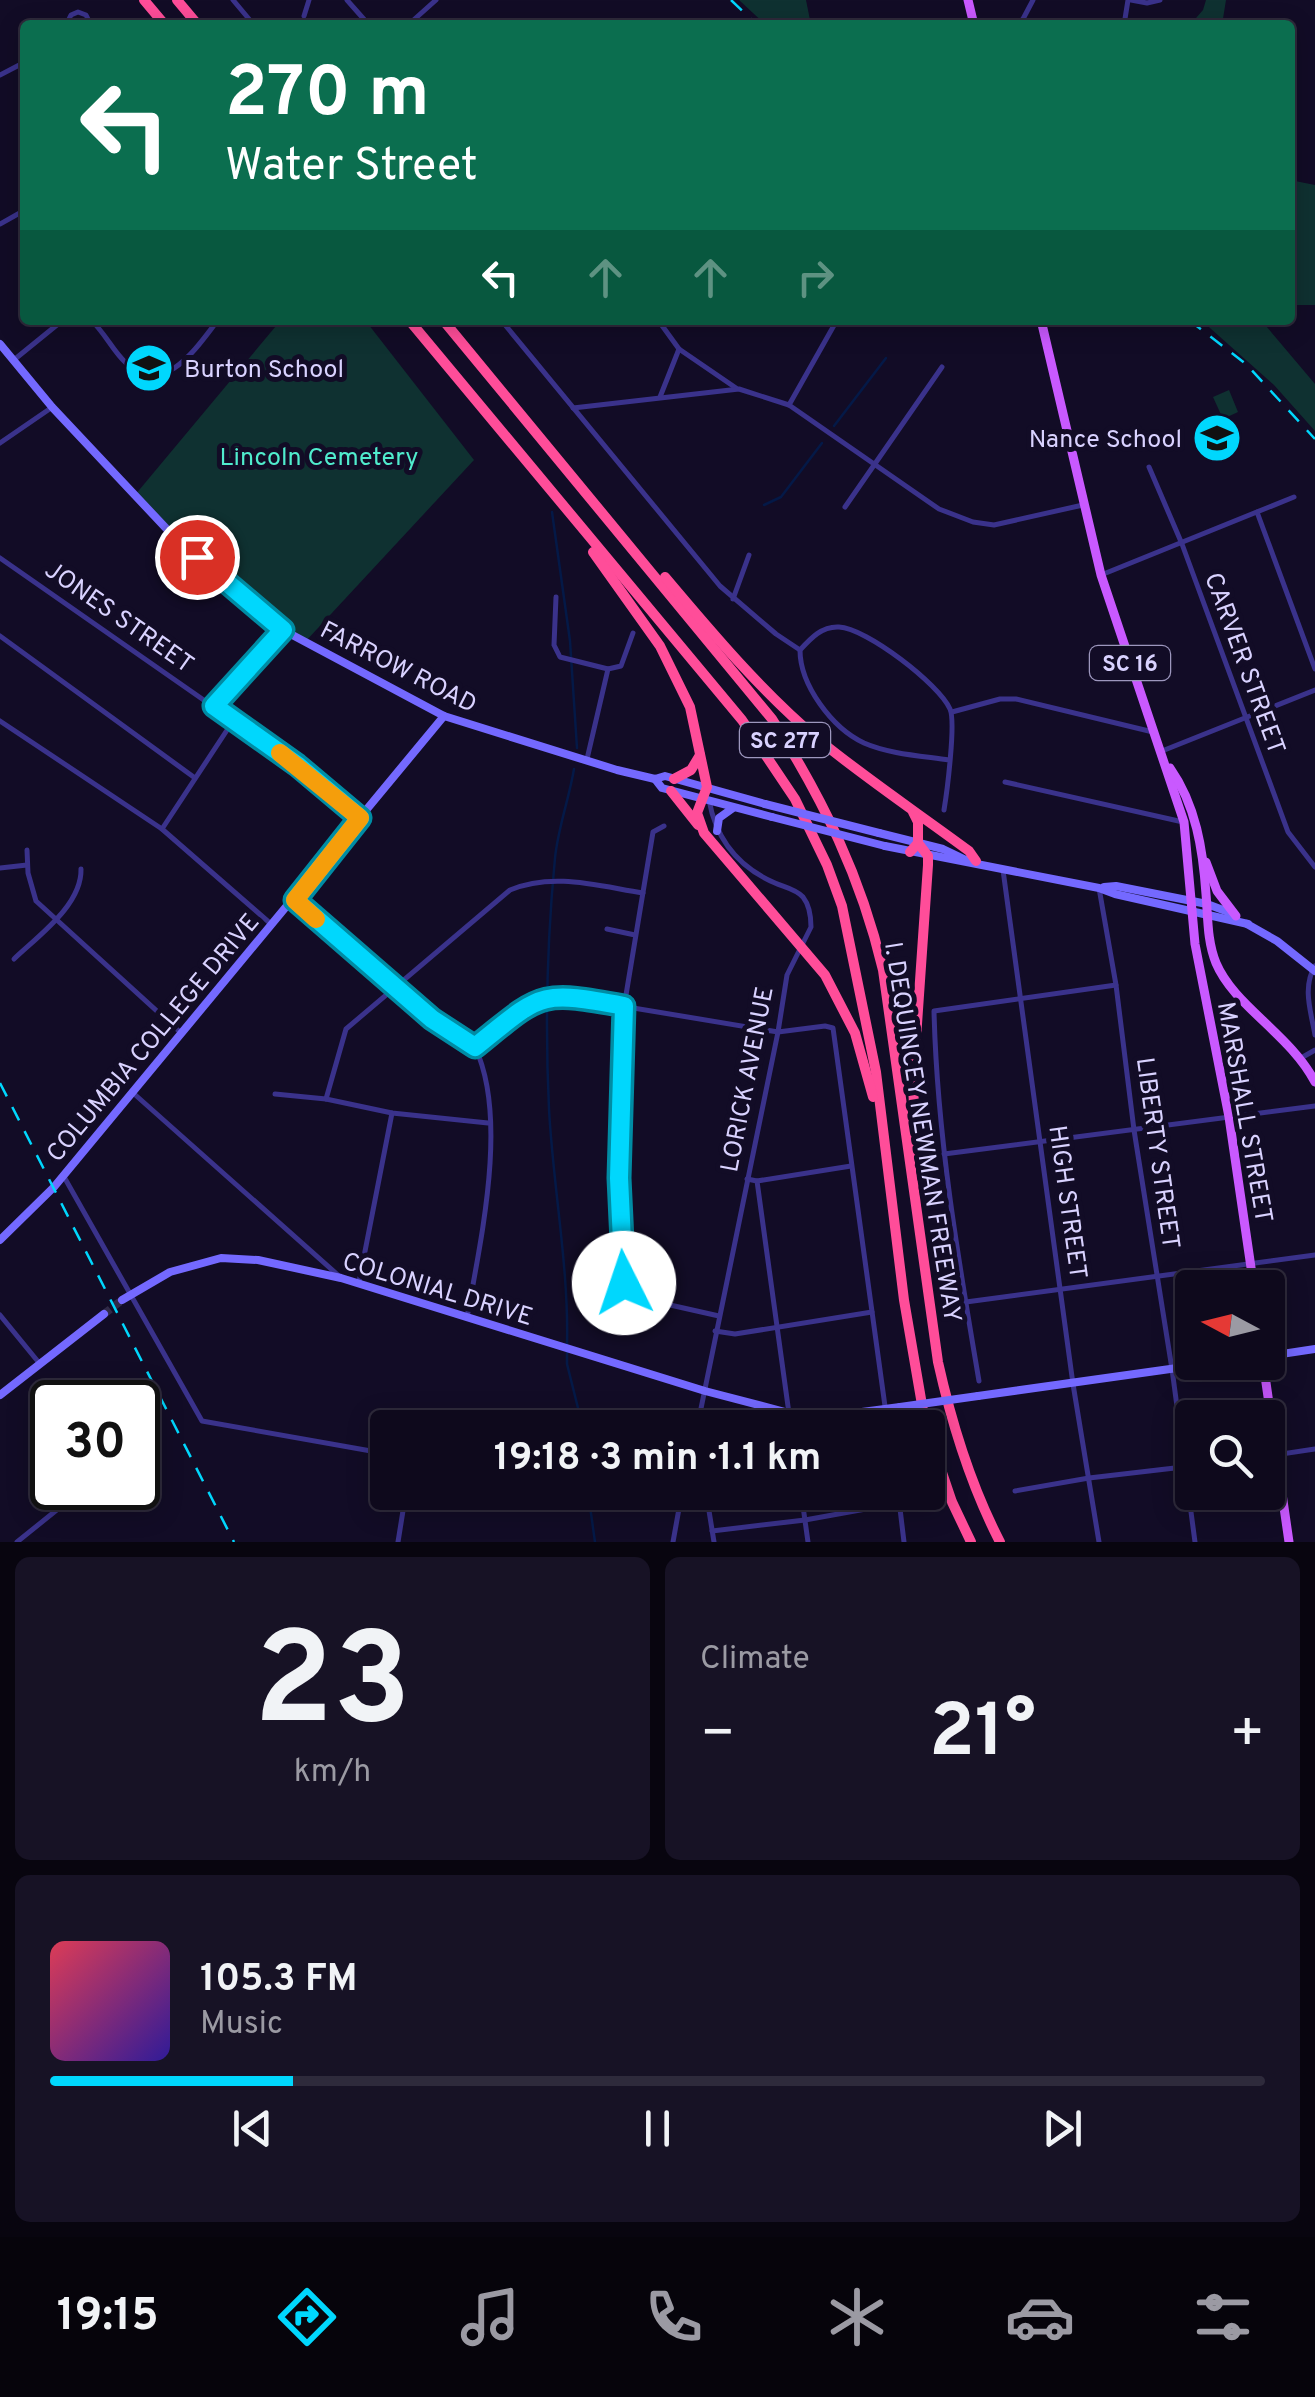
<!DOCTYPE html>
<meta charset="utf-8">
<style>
body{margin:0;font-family:Overpass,sans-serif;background:#171225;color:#f1f3f6;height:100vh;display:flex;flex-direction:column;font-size:38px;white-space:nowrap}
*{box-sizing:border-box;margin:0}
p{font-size:32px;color:#9b9aa3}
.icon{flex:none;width:55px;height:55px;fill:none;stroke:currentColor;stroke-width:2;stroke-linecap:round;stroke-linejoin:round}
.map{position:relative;height:1542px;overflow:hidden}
.details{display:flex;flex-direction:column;gap:15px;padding:15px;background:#08050f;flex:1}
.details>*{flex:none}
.guide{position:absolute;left:20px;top:20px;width:1275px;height:305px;border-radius:10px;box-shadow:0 5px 25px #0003,0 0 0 2px #2e2a3b;background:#0b6e4f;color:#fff;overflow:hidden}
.needle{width:65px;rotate:277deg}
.tools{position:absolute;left:1175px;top:1270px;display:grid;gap:20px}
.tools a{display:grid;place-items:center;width:110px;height:110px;border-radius:10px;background:#0e091c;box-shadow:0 5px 25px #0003,0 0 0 2px #2e2a3b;font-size:50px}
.speed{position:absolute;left:30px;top:1380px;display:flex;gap:20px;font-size:50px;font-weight:700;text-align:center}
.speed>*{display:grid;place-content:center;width:130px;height:130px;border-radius:50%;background:#0e091c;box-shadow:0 5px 25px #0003,0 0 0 2px #2e2a3b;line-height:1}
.speed .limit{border:5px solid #111;border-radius:15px;background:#fff;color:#111}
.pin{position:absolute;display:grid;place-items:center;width:85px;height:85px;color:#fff;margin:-42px;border:5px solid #fff;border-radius:50%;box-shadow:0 2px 10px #0007}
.me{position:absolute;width:110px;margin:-55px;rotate:356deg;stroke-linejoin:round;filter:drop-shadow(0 0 8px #0008)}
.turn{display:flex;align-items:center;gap:35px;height:210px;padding:0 40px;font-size:45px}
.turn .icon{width:130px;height:130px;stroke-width:2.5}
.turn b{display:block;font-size:70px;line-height:85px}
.lanes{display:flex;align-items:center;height:95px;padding:0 40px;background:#0003;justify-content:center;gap:50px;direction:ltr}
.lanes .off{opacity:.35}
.big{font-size:75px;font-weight:700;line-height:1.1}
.details .card{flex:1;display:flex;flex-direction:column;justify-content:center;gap:15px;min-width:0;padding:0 35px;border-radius:15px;background:#171225}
.details .dial{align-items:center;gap:0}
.dial b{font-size:130px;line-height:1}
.song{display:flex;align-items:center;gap:30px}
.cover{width:120px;height:120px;border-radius:15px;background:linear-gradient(135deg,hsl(350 70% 55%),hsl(250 70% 35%))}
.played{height:10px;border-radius:5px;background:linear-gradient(90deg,#00d7fd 20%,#2e2a3b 20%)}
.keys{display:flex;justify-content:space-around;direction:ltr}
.heat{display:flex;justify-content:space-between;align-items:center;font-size:55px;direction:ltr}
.details .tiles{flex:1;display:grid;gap:15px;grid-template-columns:1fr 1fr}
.card:last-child{grid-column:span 2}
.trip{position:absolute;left:370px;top:1410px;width:575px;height:100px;border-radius:10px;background:#0e091c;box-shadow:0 5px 25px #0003,0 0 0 2px #2e2a3b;font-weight:700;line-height:100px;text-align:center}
.tabs{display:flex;height:160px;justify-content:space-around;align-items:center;background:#06040b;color:#9b9aa3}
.tabs .icon{width:70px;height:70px}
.tabs .selected{color:#00d7fd}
.tabs b{font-size:45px;color:#f1f3f6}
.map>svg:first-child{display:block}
</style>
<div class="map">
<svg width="1315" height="1542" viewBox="0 0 1315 1542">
<rect width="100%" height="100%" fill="#120c26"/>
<g fill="#0f3131">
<polygon points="739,0 806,0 811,25 766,25"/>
<polygon points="1206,0 1226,0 1222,25 1190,25 1203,10"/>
<polygon points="1290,180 1315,185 1315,305 1290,305"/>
<path d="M281 320H365L474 460 305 642C245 610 182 545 135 495Z"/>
<polygon points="1201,320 1261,320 1315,384 1315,431 1274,385"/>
<polygon points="1229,390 1238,412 1223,419 1213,397"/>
</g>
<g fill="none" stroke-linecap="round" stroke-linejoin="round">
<g stroke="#041947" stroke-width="2.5">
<polyline points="834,426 886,358"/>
<polyline points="764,505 781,497 822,443"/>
<polyline points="552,512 570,641 577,748"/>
<path d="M567 1344C569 1268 553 1186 549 1109 545 1026 547 941 555 858 558 828 569 799 574 769"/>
<polyline points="567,1352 567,1364 583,1428"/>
<polyline points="588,1492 595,1542"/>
</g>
<polyline stroke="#302a47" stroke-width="8" stroke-dasharray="8 4" stroke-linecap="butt" points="104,1314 122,1300"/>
<g stroke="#3a328b" stroke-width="5">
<polyline points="233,0 254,25"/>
<polyline points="347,0 369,25"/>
<polyline points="1131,0 1147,3 1160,0"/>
<polyline points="304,16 309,0"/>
<polyline points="66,25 71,15 78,12 86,15 91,25"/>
<polyline points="408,25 436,0"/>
<polyline points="1016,25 1023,19 1033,0"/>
<polyline points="1124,25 1128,0"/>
<polyline points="0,75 25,62"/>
<polyline points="0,224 25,210"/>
<path d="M91 320C105 333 113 351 126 363 164 399 197 347 218 320"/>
<polyline points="501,320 720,586 776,634 800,650"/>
<polyline points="658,320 679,349 736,388"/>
<polyline points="15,359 63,320"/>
<polyline points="660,397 679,349"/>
<polyline points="789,405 837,320"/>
<polyline points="573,408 739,389 789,405 939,509 973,522 994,525 1083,505"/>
<polyline points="0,443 51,408"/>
<polyline points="1149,467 1182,544 1288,832 1315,867"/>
<polyline points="845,507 942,367"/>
<polyline points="1257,512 1315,669"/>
<polyline points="0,558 297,765 359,817"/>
<polyline points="1101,575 1294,497"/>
<polyline points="556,597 554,645 560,657 608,669"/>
<polyline points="733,599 749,555"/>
<polyline points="0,636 195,778"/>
<polyline points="213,705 282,630"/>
<polyline points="952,712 1000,699 1016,699 1153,732"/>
<polyline points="0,721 162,829 271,924"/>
<polyline points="1162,751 1315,690"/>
<polyline points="587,759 608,669 621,666 633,633"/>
<polyline points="1005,782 1183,822"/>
<path d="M944 810C947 792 956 722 950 709 939 684 866 628 839 627 822 626 811 638 800 650 800 685 832 728 864 743 889 754 922 756 949 760"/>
<polyline points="664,826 653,832 624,1007 619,1178 623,1283 639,1298 719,1316"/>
<polyline points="162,829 233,721"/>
<polyline points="27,850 28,873 36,901 181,1033"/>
<polyline points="0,868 27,865"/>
<polyline points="1003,870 1073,1384 1099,1542"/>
<polyline points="1099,888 1116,985 1134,1130 1172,1369 1195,1542"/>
<polyline points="295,900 432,1019 475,1047"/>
<polyline points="607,929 635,935"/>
<path d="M14 959C38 936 82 905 81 869"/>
<path d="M1315 966C1302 987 1311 1012 1315 1035"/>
<polyline points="475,1047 524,1007 555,995 778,1032 825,1026 833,1028 888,1428"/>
<polyline points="1301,1058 1315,1050"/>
<polyline points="132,1092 339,1276"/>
<polyline points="275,1094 326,1099 392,1113 488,1123"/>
<path d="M326 1099 346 1029 510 890C553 872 598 886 643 893"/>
<polyline points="944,1154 1315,1106"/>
<polyline points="63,1175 202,1421 388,1454"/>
<polyline points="747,1179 757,1181 791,1428"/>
<polyline points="757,1181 851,1166"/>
<polyline points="359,1282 392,1113"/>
<polyline points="966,1302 1315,1255"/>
<polyline points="0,1315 40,1364"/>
<path d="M467 1318C480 1242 509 1119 475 1047"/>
<polyline points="715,1331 735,1334 872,1312"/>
<path d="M979 1381C958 1258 937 1135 934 1011L1116 985"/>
<polyline points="526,1427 526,1428"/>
<path d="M697 1428 778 1032 787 975 811 927C811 917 810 906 803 897 796 889 784 887 775 883 738 867 716 839 709 800"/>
<polyline points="138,1445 155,1431"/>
<polyline points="1268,1456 1315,1449"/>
<polyline points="1015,1491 1089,1478 1192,1466"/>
<polyline points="644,1492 680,1498"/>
<polyline points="706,1492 714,1542"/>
<polyline points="801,1492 808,1542"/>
<polyline points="898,1492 904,1542"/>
<polyline points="712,1531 805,1520 899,1503"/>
<polyline points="17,1542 84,1488"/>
<polyline points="398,1542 406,1492"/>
<polyline points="673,1542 682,1492"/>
</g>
<g stroke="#7469ff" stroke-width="8">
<polyline points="0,344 52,407 178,541 283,630 444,716 617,770 655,779 665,776 765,804"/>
<polyline points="655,779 662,788 772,817"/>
<polyline points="717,831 719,818 733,808"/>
<polyline points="879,833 943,849 966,860"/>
<polyline points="885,846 1099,888 1115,894 1248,924"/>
<polyline points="1104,887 1116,886 1207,904 1231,913"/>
<polyline points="1247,924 1277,941 1315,971"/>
<polyline points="0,1240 54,1187 444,716"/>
<polyline points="122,1300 170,1272 221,1258 258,1260 341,1278 705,1391 789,1413 839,1415 900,1407"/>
<polyline points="1268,1356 1315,1349"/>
<polyline points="0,1395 104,1314"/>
<polyline points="978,1396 1220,1362"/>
</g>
<g stroke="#c959ff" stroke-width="9">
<polyline points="968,0 974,25"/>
<polyline points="1041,320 1101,575 1184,822 1195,944 1229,1117 1254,1288"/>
<path d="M1170 768C1196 805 1203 850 1206 894 1208 917 1207 941 1216 963 1234 1006 1290 1034 1315 1082"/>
<polyline points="1206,862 1217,891 1236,916"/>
<polyline points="1263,1362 1289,1542"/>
</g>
<g stroke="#ff4d99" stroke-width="10">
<polyline points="144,0 165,25"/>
<polyline points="177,0 198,25"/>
<polyline points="409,320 742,720 795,799 827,865 842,906 876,1072 904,1300 926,1428"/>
<path d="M443 320 772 719C823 799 861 877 883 970L938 1362C952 1425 970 1484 1000 1542"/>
<polyline points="593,552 660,646 690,707 707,787 697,813 704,833 825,975 855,1033 873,1097"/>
<path d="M665 577C713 634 762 692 819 740 867 779 919 814 969 851L976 861"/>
<polyline points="674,779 691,770 700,755"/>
<polyline points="671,791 698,825"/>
<polyline points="910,852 918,843 918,822 913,812"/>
<polyline points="916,1157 913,1082 928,865 928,856 918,843"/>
<polyline points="928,1431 952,1502 971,1542"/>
</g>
<g stroke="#00d7fd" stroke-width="2.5" stroke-dasharray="15 12" stroke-linecap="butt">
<polyline points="731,0 757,25"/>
<polyline points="1189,320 1246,364 1315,439"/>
<polyline points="0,1083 234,1542"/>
</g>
<g stroke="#7469ff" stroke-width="8">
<polyline points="765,804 879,833"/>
<polyline points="772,817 885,846"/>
<polyline points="900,1407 978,1396"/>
</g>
</g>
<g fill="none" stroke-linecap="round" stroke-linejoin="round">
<g stroke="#008ca4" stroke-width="25">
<path id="route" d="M197 557 283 630 214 706 297 765 360 818 295 900 432 1019 475 1047C542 993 538 990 624 1006L619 1178 624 1283"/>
</g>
<use href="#route" stroke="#00d7fd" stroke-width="18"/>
<polyline stroke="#f59e0b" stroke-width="18" points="280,753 360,818 295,900 316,919"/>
</g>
<defs>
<g id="school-disc" transform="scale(2.5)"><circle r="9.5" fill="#00d7fd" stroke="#120c26"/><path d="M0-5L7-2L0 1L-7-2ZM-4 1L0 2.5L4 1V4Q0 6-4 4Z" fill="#111"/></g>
</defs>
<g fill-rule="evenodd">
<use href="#school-disc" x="149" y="368"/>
<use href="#school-disc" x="1217" y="438"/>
</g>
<g text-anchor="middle" stroke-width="10" stroke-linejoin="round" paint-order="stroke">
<g fill="#120c26" stroke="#9d97be" stroke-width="2.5">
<rect x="1090" y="646" width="80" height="34" rx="8"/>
<rect x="740" y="723" width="90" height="34" rx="8"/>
</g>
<g font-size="22" font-weight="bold" fill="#d9d2ff">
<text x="1130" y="671">SC 16</text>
<text x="785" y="748">SC 277</text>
</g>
<g font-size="25" fill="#d9d2ff" stroke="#120c26" text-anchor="start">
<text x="184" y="377">Burton School</text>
<text x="1182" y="447" text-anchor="end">Nance School</text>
</g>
<g font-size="25" fill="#50eccd" stroke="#120c26">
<text x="319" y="465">Lincoln Cemetery</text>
</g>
<g font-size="25" fill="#d9d2ff" stroke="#120c26">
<text transform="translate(120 616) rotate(35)" y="9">JONES STREET</text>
<text transform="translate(1246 663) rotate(70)" y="9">CARVER STREET</text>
<text transform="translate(399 666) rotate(27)" y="9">FARROW ROAD</text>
<text transform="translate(152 1037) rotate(-50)" y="9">COLUMBIA COLLEGE DRIVE</text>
<text transform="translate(746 1079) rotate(-79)" y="9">LORICK AVENUE</text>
<text transform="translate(1246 1112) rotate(80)" y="9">MARSHALL STREET</text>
<text transform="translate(924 1132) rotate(81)" y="9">I. DEQUINCEY NEWMAN FREEWAY</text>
<text transform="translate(1159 1153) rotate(82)" y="9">LIBERTY STREET</text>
<text transform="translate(1069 1202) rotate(82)" y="9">HIGH STREET</text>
<text transform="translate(438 1288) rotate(17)" y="9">COLONIAL DRIVE</text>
</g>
</g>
</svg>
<div class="tools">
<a><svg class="needle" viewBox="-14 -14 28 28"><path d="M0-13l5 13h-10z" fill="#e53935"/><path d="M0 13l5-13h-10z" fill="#9b9aa3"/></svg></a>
<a><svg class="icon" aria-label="search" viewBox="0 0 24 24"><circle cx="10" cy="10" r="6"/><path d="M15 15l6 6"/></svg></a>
</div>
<div class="speed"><div class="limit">30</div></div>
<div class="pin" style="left:197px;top:557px;background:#d93025"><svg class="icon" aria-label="arrive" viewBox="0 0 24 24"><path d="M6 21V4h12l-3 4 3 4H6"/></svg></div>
<svg class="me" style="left:624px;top:1283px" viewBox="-20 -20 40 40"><circle r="19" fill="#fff"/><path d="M0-13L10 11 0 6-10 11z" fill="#00d7fd"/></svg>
<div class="trip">19:18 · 3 min · 1.1 km</div>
<div class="guide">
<div class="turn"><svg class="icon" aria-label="left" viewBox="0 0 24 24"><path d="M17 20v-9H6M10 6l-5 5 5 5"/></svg><div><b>270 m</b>Water Street</div></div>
<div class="lanes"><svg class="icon" aria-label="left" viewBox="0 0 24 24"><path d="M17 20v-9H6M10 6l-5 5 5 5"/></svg><svg class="icon off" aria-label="ahead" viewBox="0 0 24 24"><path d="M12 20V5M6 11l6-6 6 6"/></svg><svg class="icon off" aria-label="ahead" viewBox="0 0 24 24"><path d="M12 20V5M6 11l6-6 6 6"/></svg><svg class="icon off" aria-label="right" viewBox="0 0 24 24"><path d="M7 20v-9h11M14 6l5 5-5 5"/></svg></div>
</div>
</div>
<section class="details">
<div class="tiles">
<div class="card dial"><b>23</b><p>km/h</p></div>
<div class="card"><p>Climate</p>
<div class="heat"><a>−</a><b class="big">21°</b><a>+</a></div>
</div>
<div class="card">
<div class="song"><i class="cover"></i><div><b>105.3 FM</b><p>Music</p></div></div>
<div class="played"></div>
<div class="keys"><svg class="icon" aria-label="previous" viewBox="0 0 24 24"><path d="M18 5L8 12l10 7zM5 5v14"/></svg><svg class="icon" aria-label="pause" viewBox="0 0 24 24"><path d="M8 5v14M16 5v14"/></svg><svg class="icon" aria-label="next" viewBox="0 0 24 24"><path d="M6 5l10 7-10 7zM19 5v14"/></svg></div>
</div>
</div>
</section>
<nav class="tabs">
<b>19:15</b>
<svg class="icon selected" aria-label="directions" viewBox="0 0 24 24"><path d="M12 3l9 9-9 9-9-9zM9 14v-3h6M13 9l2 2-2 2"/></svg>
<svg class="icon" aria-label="music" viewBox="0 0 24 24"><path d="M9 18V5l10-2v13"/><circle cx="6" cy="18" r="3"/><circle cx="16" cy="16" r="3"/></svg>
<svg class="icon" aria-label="phone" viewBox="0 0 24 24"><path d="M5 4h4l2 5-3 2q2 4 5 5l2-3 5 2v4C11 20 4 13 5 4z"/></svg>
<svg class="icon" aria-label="climate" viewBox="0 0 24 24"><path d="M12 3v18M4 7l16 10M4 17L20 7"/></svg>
<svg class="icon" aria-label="car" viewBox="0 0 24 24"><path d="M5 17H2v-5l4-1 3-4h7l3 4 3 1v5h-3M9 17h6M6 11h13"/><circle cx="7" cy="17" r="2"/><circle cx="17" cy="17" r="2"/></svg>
<svg class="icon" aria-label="filters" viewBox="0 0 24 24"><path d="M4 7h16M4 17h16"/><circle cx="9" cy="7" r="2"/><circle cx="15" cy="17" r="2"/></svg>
</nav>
